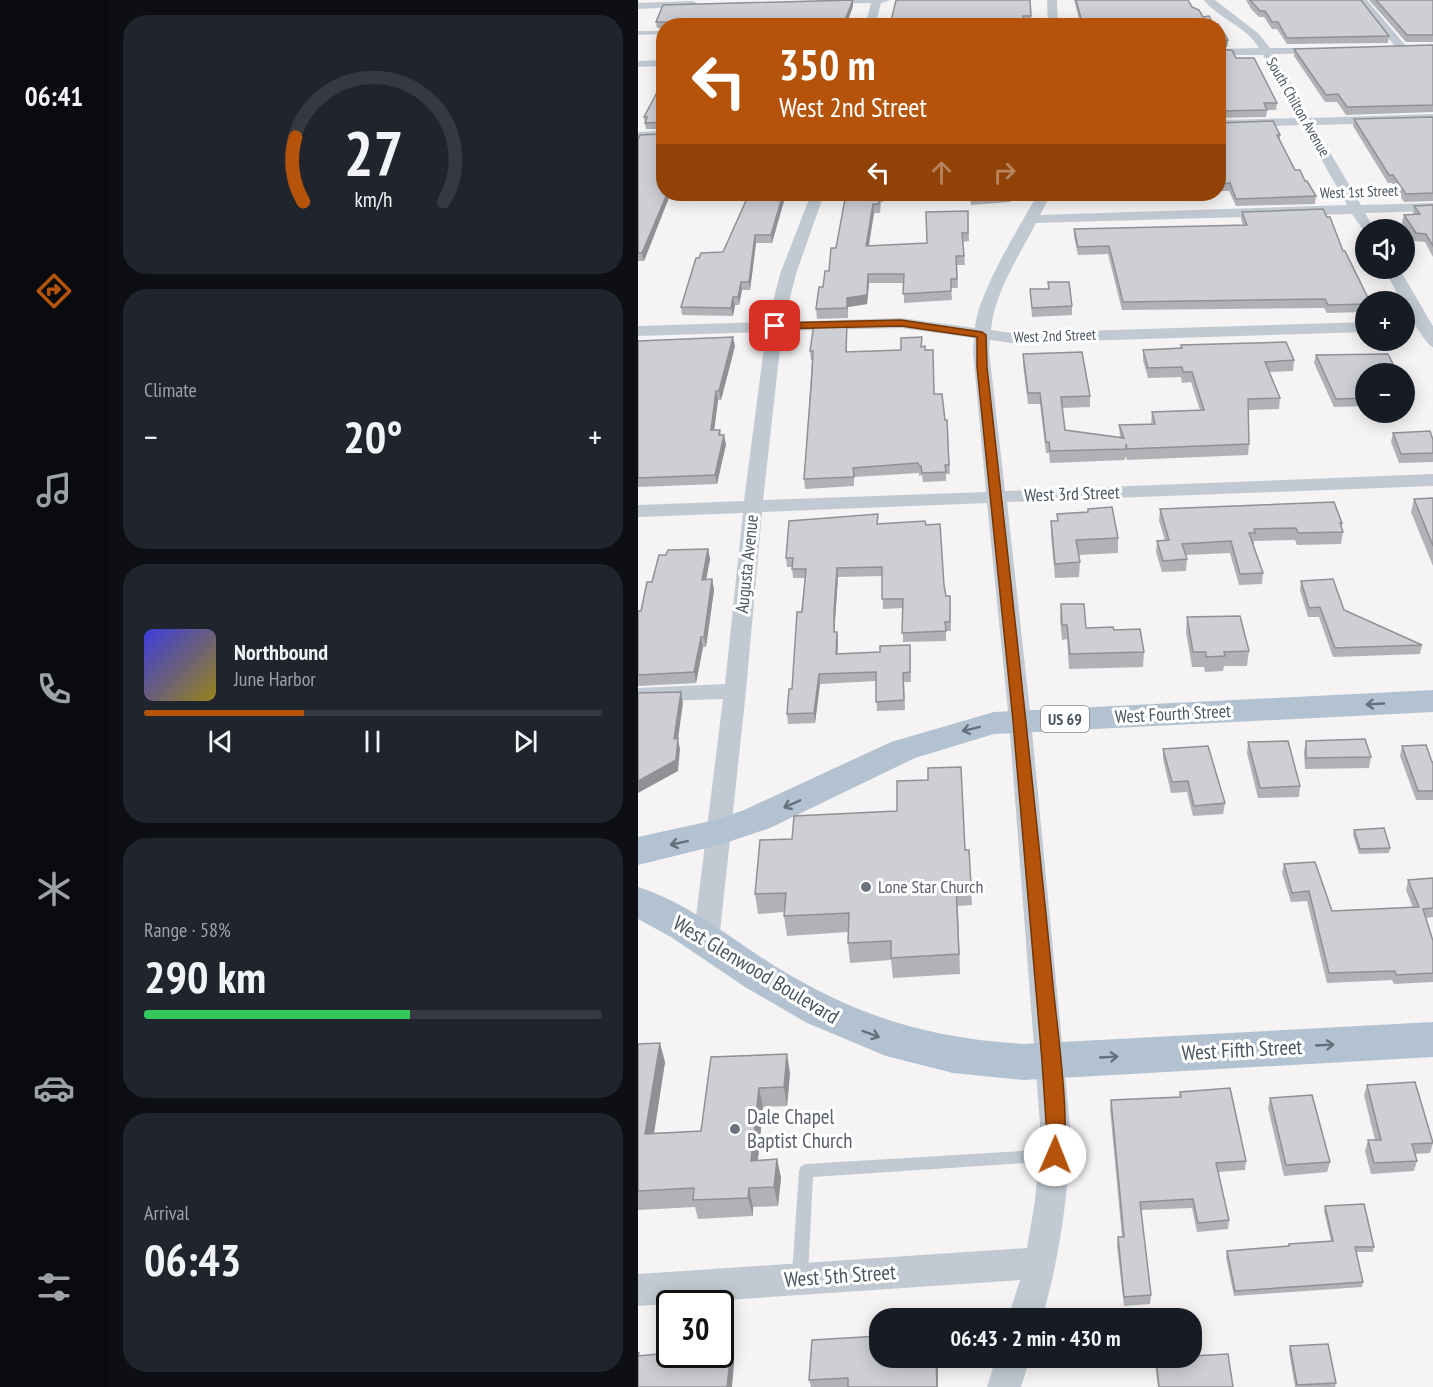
<!DOCTYPE html>
<meta charset="utf-8">
<style>
body{margin:0;font-family:"PT Sans Narrow",sans-serif;background:#20242c;color:#f1f3f6;height:100vh;display:flex;flex-direction:column;font-size:22px;white-space:nowrap}
*{box-sizing:border-box;margin:0}
p{font-size:20px;color:#9ea1a6}
.icon{flex:none;width:33px;height:33px;fill:none;stroke:currentColor;stroke-width:2;stroke-linecap:round;stroke-linejoin:round}
.map{position:relative;flex:1;overflow:hidden}
.sheet{display:flex;flex-direction:column;gap:15px;padding:15px;background:#0d0f14;width:530px}
.sheet>*{flex:none}
.banner{position:absolute;left:18px;top:18px;width:570px;height:183px;border-radius:24px;box-shadow:0 3px 15px #0003;background:#b45309;color:#fff;overflow:hidden}
.fabs{position:absolute;left:717px;top:219px;display:grid;gap:12px}
.fabs a{display:grid;place-items:center;width:60px;height:60px;border-radius:50%;background:#171b24;box-shadow:0 3px 15px #0003;font-size:30px}
.speed{position:absolute;left:18px;top:1290px;display:flex;gap:12px;font-size:30px;font-weight:700;text-align:center}
.speed>*{display:grid;place-content:center;width:78px;height:78px;border-radius:50%;background:#171b24;box-shadow:0 3px 15px #0003;line-height:1}
.speed .limit{border:3px solid #111;border-radius:9px;background:#fff;color:#111}
.pin{position:absolute;display:grid;place-items:center;width:51px;height:51px;color:#fff;margin:-26px;border-radius:12px;box-shadow:0 3px 9px #0006}
.me{position:absolute;width:66px;margin:-33px;rotate:1deg;stroke-linejoin:round;filter:drop-shadow(0 0 4px #0008)}
.turn{display:flex;align-items:center;gap:21px;height:126px;padding:0 24px;font-size:27px}
.turn .icon{width:78px;height:78px;stroke-width:2.5}
.turn b{display:block;font-size:42px;line-height:51px}
.lanes{display:flex;align-items:center;height:57px;padding:0 24px;background:#0003;justify-content:center;gap:30px;direction:ltr}
.lanes .off{opacity:.35}
.big{font-size:45px;font-weight:600;line-height:1.1}
.sheet .widget{flex:1;display:flex;flex-direction:column;justify-content:center;gap:9px;min-width:0;padding:0 21px;border-radius:24px;background:#20242c}
.sheet .dial{align-items:center;gap:0}
.dial svg{height:156px;overflow:visible;fill:none;stroke:#363941;stroke-width:7;stroke-linecap:round;text-anchor:middle}
.dial text{fill:#f1f3f6;stroke:none}
.song{display:flex;align-items:center;gap:18px}
.cover{width:72px;height:72px;border-radius:9px;background:linear-gradient(135deg,hsl(240 70% 55%),hsl(50 70% 35%))}
.played{height:6px;border-radius:3px;background:linear-gradient(90deg,#b45309 35%,#363941 35%)}
.keys{display:flex;justify-content:space-around;direction:ltr}
.heat{display:flex;justify-content:space-between;align-items:center;font-size:33px;direction:ltr}
.charge{height:9px;border-radius:4px;background:linear-gradient(90deg,#34c759 58%,#363941 0)}
.trip{position:absolute;left:231px;top:1308px;width:333px;height:60px;border-radius:24px;background:#171b24;box-shadow:0 3px 15px #0003;font-weight:600;line-height:60px;text-align:center}
main{display:flex;flex:1;min-height:0}
.tabs{display:flex;flex-direction:column;width:108px;justify-content:space-around;align-items:center;background:#090b0e;color:#9ea1a6}
.tabs .icon{width:42px;height:42px}
.tabs .selected{color:#b45309}
.tabs b{font-size:27px;color:#f1f3f6}
.map>svg:first-child{display:block}
</style>
<main>
<nav class="tabs">
<b>06:41</b>
<svg class="icon selected" aria-label="directions" viewBox="0 0 24 24"><path d="M12 3l9 9-9 9-9-9zM9 14v-3h6M13 9l2 2-2 2"/></svg>
<svg class="icon" aria-label="music" viewBox="0 0 24 24"><path d="M9 18V5l10-2v13"/><circle cx="6" cy="18" r="3"/><circle cx="16" cy="16" r="3"/></svg>
<svg class="icon" aria-label="phone" viewBox="0 0 24 24"><path d="M5 4h4l2 5-3 2q2 4 5 5l2-3 5 2v4C11 20 4 13 5 4z"/></svg>
<svg class="icon" aria-label="climate" viewBox="0 0 24 24"><path d="M12 3v18M4 7l16 10M4 17L20 7"/></svg>
<svg class="icon" aria-label="car" viewBox="0 0 24 24"><path d="M5 17H2v-5l4-1 3-4h7l3 4 3 1v5h-3M9 17h6M6 11h13"/><circle cx="7" cy="17" r="2"/><circle cx="17" cy="17" r="2"/></svg>
<svg class="icon" aria-label="filters" viewBox="0 0 24 24"><path d="M4 7h16M4 17h16"/><circle cx="9" cy="7" r="2"/><circle cx="15" cy="17" r="2"/></svg>
</nav>
<section class="sheet">
<div class="widget dial"><svg viewBox="0 0 100 80">
<path d="M14 69A42 42 0 1 1 86 69"/>
<path d="M14 69A42 42 0 0 1 10 36" stroke="#b45309"/>
<text x="50" y="56" font-size="32" font-weight="700">27</text>
<text x="50" y="72" font-size="11">km/h</text>
</svg></div>
<div class="widget"><p>Climate</p>
<div class="heat"><a>−</a><b class="big">20°</b><a>+</a></div>
</div>
<div class="widget">
<div class="song"><i class="cover"></i><div><b>Northbound</b><p>June Harbor</p></div></div>
<div class="played"></div>
<div class="keys"><svg class="icon" aria-label="previous" viewBox="0 0 24 24"><path d="M18 5L8 12l10 7zM5 5v14"/></svg><svg class="icon" aria-label="pause" viewBox="0 0 24 24"><path d="M8 5v14M16 5v14"/></svg><svg class="icon" aria-label="next" viewBox="0 0 24 24"><path d="M6 5l10 7-10 7zM19 5v14"/></svg></div>
</div>
<div class="widget"><p>Range · 58%</p><b class="big">290 km</b><div class="charge"></div></div>
<div class="widget"><p>Arrival</p><b class="big">06:43</b></div>
</section>
<div class="map">
<svg width="796" height="1387" viewBox="0 0 796 1387">
<rect width="100%" height="100%" fill="#f5f3f3"/>
<g fill="none" stroke-linecap="round" stroke-linejoin="round">
<g fill="#c1cad2" fill-rule="evenodd">
<polygon points="0,31 26,31 26,34 0,35"/>
<polygon points="416,1149 421,1150 423,1155 421,1160 416,1161 175,1177 170,1275 167,1280 162,1282 157,1280 154,1275 161,1171 163,1166 168,1164"/>
</g>
<g fill="#c1cad2" fill-rule="evenodd">
<polygon points="180,0 253,0 243,3 237,26 227,26 233,3 184,4"/>
<polygon points="409,0 419,0 420,26 410,26"/>
<path d="M566 0H577L621 34 632 48H690L692 50 686 53 636 54 672 118 796 114V122L676 125 723 205 796 203V211L727 213 737 230H728V234L714 214 398 223C381 256 356 293 353 330L374 333 728 322V332L374 343 352 340 351 351 367 491 796 474V486L369 502 393 721 433 1137C429 1200 422 1257 404 1318H370L382 1280 0 1306V1274L389 1248 397 1201 403 1137 371 721 349 503 124 512 108 691 81 941 78 948 68 952 58 948 55 941 85 699 0 702V688L87 684 105 513 0 517V505L106 501 128 332 0 336V326L130 322 142 274 173 194H186L158 274 146 322 263 318 337 328C340 293 381 227 400 194H413L402 215 709 205 664 125 580 128V120L660 118 625 55H580V49L621 48C609 27 581 19 566 0ZM263 328 336 338 335 351 348 492 125 500 144 331Z"/>
<polygon points="719,0 729,0 768,46 768,50 760,50"/>
<polygon points="55,1 60,4 59,6 0,9 0,3"/>
<polygon points="26,60 26,66 0,67 0,61"/>
<polygon points="26,131 26,139 0,140 0,132"/>
<path d="M746 268H761L796 328V348C785 345 753 282 746 268Z"/>
<polygon points="358,1358 392,1358 383,1387 349,1387"/>
</g>
<g fill="#b3c2d1" fill-rule="evenodd">
<polygon points="796,690 796,712 356,734 277,758 132,828 81,845 0,865 0,837 77,820 106,810 253,742 356,712"/>
<path d="M0 887C50 903 91 937 135 965 218 1016 288 1038 386 1044L796 1022V1057L386 1080 315 1073 248 1056 169 1023 107 987 33 937 0 919Z"/>
</g>
</g>
<g fill="#b0b2b7">
<polygon points="215,0 215,6 208,26 26,26 26,28 19,28 18,22"/>
<polygon points="258,0 393,16 393,23 386,23"/>
<polygon points="436,0 550,0 554,7 561,10 565,17 571,16 575,24 580,24 586,33 590,40 589,47 580,47 580,26 443,26"/>
<polygon points="608,0 723,0 751,36 750,43 649,44 639,29 634,29 626,17 621,17 613,9"/>
<polygon points="731,0 795,0 795,42 768,42"/>
<polygon points="795,45 795,112 708,115 699,102 687,102 656,56 656,49"/>
<polygon points="580,50 598,58 639,103 638,110 629,110 628,117 580,118"/>
<polygon points="26,79 26,129 8,129 6,117"/>
<polygon points="795,117 795,201 766,202 754,183 750,183 715,126 716,119"/>
<polygon points="580,123 642,135 642,141 657,170 667,181 678,196 677,204 598,206 591,191 580,191"/>
<polygon points="25,134 26,194 32,194 32,195 6,261 0,261 0,140"/>
<polygon points="103,194 148,194 134,243 118,243 112,290 104,290 101,305 97,305 95,316 44,315 43,307 61,258 85,252 109,198 104,196"/>
<polygon points="245,194 245,202 243,202 242,213 236,213 231,246 289,243 330,211 331,241 325,242 327,265 319,265 320,288 313,288 314,300 266,303 266,283 231,283 229,304 210,307 210,318 179,319 178,309 198,248 207,199"/>
<polygon points="372,194 372,202 333,205 332,196"/>
<polygon points="461,194 545,194 462,199"/>
<polygon points="795,205 795,257 787,242 776,241 764,223 766,215 775,215 776,206"/>
<polygon points="604,212 705,251 728,302 728,312 689,313 686,308 484,310 470,254 440,255 436,237 436,229 605,225 603,219"/>
<polygon points="410,282 434,306 434,315 394,317 392,289 410,289"/>
<polygon points="209,323 209,352 263,350 284,347 287,350 297,394 307,420 309,420 312,474 308,474 308,481 285,482 284,475 281,476 281,473 216,477 216,486 167,489 166,479 174,360 173,360 172,351"/>
<polygon points="0,341 97,346 83,400 80,400 76,430 82,430 83,435 88,444 79,484 0,487"/>
<polygon points="543,345 656,360 655,371 631,372 642,398 641,409 610,410 611,444 610,455 489,460 487,456 487,460 412,463 411,453 408,453 402,404 390,404 385,364 385,354 452,396 452,407 424,408 427,430 482,438 481,425 513,424 514,412 562,410 553,382 544,383 543,377 510,378 505,360 505,350 542,348"/>
<polygon points="678,355 728,374 728,406 696,407 676,363"/>
<polygon points="766,387 771,396 770,405 766,405"/>
<polygon points="755,433 795,440 795,462 761,463 753,442"/>
<polygon points="795,498 795,566 773,512 776,499"/>
<polygon points="450,509 480,538 480,553 440,555 442,562 441,577 417,578 413,535 413,521 419,521 419,514 449,512"/>
<polygon points="522,509 704,523 704,528 705,532 703,544 659,545 657,540 616,541 616,544 615,544 625,573 624,584 601,585 592,553 548,555 549,559 548,571 524,572 518,552 519,541 527,540 521,521"/>
<polygon points="240,524 288,525 306,585 308,596 312,596 313,631 308,631 308,641 265,642 265,608 245,609 244,576 200,577 197,621 197,632 199,632 200,642 199,654 242,652 272,645 273,682 266,682 267,710 239,711 238,681 182,684 177,723 150,724 149,714 154,689 167,578 155,578 154,567 149,567 148,558"/>
<polygon points="70,549 72,559 68,580 74,579 76,590 68,647 65,647 58,683 0,686 0,611 3,611 14,582 28,555"/>
<polygon points="663,581 706,610 784,645 782,654 695,657 681,617 670,617 662,590"/>
<polygon points="423,604 448,628 476,630 506,652 505,667 431,669 429,639 424,640 422,619"/>
<polygon points="549,617 611,651 609,666 586,666 585,671 567,672 566,667 554,667 548,632"/>
<polygon points="668,741 733,757 731,768 667,769 666,752"/>
<polygon points="610,742 662,786 661,797 620,798 609,753"/>
<polygon points="764,746 795,762 795,800 778,800 762,756"/>
<polygon points="525,749 587,803 585,814 555,816 549,792 533,793 525,759"/>
<polygon points="716,830 752,848 751,853 721,854 715,835"/>
<polygon points="327,850 333,886 334,905 320,906 322,974 255,978 253,960 212,963 210,943 210,932 149,936 146,916 146,912 120,914 117,894"/>
<polygon points="646,864 694,911 775,908 768,890 770,880 795,878 795,917 788,918 795,941 795,982 756,984 754,980 689,983 669,901 653,902 644,873"/>
<polygon points="0,1044 27,1062 16,1133 63,1131 73,1057 152,1073 149,1106 125,1107 120,1160 139,1159 143,1178 140,1206 115,1207 115,1216 60,1219 57,1207 0,1210"/>
<polygon points="729,1085 795,1143 792,1153 777,1154 779,1161 776,1171 733,1174 727,1151 730,1140 737,1140 726,1095"/>
<polygon points="542,1092 608,1161 607,1170 580,1172 591,1220 590,1229 559,1232 554,1208 503,1210 513,1295 512,1304 486,1306 479,1246 480,1237 484,1237 472,1109 473,1100 541,1097"/>
<polygon points="632,1098 692,1162 689,1172 646,1176 630,1108"/>
<polygon points="687,1206 736,1247 735,1252 718,1252 725,1282 724,1287 596,1296 588,1257 589,1251 650,1246 651,1244 693,1241 686,1211"/>
<polygon points="652,1346 698,1383 697,1387 657,1387 651,1351"/>
<polygon points="300,1358 300,1387 173,1387 171,1380"/>
<polygon points="518,1358 595,1387 520,1387 517,1363"/>
</g>
<g fill="#909195">
<polygon points="215,0 215,6 208,26 207,20"/>
<polygon points="590,40 589,47 580,47 580,41"/>
<polygon points="29,194 32,194 32,195 6,261 4,253"/>
<polygon points="145,194 148,194 134,243 133,235"/>
<polygon points="235,204 236,213 229,255 228,246"/>
<polygon points="117,235 118,243 112,290 111,282"/>
<polygon points="230,274 231,283 229,304 210,307 210,318 209,298"/>
<polygon points="103,282 104,290 101,305 100,297"/>
<polygon points="95,297 97,305 95,316 93,308"/>
<polygon points="209,323 209,361 208,352"/>
<polygon points="95,337 97,346 83,400 81,391"/>
<polygon points="78,391 80,400 75,439 73,430"/>
<polygon points="86,435 88,444 79,484 77,475"/>
<polygon points="70,549 72,559 66,590 64,580"/>
<polygon points="199,568 200,577 197,621 197,642 196,612"/>
<polygon points="74,579 76,590 68,647 66,637"/>
<polygon points="199,632 200,642 199,664 198,654"/>
<polygon points="63,637 65,647 58,683 56,672"/>
<polygon points="181,674 182,684 177,723 176,713"/>
<polygon points="43,692 45,703 40,739 42,749 40,771 0,793 0,781 36,739"/>
<polygon points="22,1043 27,1062 13,1153 7,1134"/>
<polygon points="149,1054 152,1073 149,1106 146,1087"/>
<polygon points="121,1088 125,1107 118,1179 113,1161"/>
<polygon points="139,1159 143,1178 140,1206 136,1187"/>
<polygon points="111,1188 115,1207 115,1216 110,1198"/>
<polygon points="93,1351 96,1363 94,1387 89,1387"/>
<polygon points="298,1358 300,1358 300,1387 299,1387"/>
</g>
<g fill="#cdcfd5" stroke="#909195" stroke-width="1.5">
<polygon points="215,0 207,20 156,22 156,26 33,26 34,22 18,22 25,5"/>
<polygon points="258,0 392,0 393,16 385,16 387,26 252,26"/>
<polygon points="438,0 550,0 554,7 561,10 565,17 571,16 575,24 580,24 586,33 590,40 580,41 580,26 445,26"/>
<polygon points="612,0 723,0 751,36 649,38 640,22 634,22 627,11 622,11"/>
<polygon points="738,0 795,0 795,35 769,35"/>
<polygon points="795,45 795,105 709,107 700,94 688,95 656,49"/>
<polygon points="580,50 594,50 598,58 616,58 639,103 626,103 629,110 580,111"/>
<polygon points="26,79 26,122 7,123 9,117 6,117"/>
<polygon points="795,117 795,193 768,194 755,175 751,175 716,119"/>
<polygon points="635,121 642,135 639,135 657,170 662,170 667,181 669,181 678,196 598,199 592,183 580,184 580,123"/>
<polygon points="25,134 26,134 26,194 29,194 4,253 0,253 0,140 2,135"/>
<polygon points="111,194 145,194 133,235 117,235 111,282 103,282 100,297 95,297 93,308 43,307 58,258 61,258 63,253 85,252"/>
<polygon points="214,194 244,194 242,194 241,204 235,204 228,246 289,243 288,212 330,211 330,233 324,233 326,256 318,256 319,279 313,279 313,291 265,294 266,274 230,274 229,295 209,298 209,308 178,309 181,287 185,287 187,271 191,271 193,248 198,248 207,199 213,196"/>
<polygon points="333,194 372,194 332,196"/>
<polygon points="795,205 795,246 788,234 778,233 766,215 782,214 776,206"/>
<polygon points="685,209 689,217 692,217 705,251 707,251 732,302 728,302 728,304 690,305 687,299 485,302 471,246 440,247 436,229 609,225 604,212"/>
<polygon points="410,282 431,282 434,306 394,308 392,289 411,289"/>
<polygon points="209,323 208,352 263,350 263,338 284,337 283,347 287,346 287,350 295,350 296,394 304,394 307,420 309,420 311,465 307,465 308,472 284,473 283,466 281,466 280,463 215,468 216,477 166,479 174,374 175,351 172,351 176,324"/>
<polygon points="95,337 81,391 78,391 73,430 82,430 81,435 86,435 77,475 0,478 0,341"/>
<polygon points="648,342 656,360 627,362 642,398 610,399 611,444 489,449 488,444 488,449 412,451 411,442 408,442 402,393 390,393 385,354 444,352 452,396 423,397 427,430 486,438 481,425 517,424 514,412 566,410 554,372 545,372 544,367 510,368 505,350 544,348 543,345"/>
<polygon points="750,354 760,374 728,374 728,398 698,399 678,355"/>
<polygon points="766,387 771,396 766,396"/>
<polygon points="792,431 795,440 795,453 763,454 755,433"/>
<polygon points="795,498 795,546 776,499"/>
<polygon points="696,502 704,523 702,523 705,532 660,533 658,528 616,529 617,533 611,533 625,573 602,574 593,541 544,544 549,559 525,561 519,541 531,540 522,509"/>
<polygon points="474,507 480,538 438,540 442,562 417,564 413,521 420,521 419,514 450,512 450,509"/>
<polygon points="240,514 239,524 287,521 288,525 302,524 306,585 308,596 312,596 312,622 307,622 308,631 264,633 265,599 244,599 244,567 199,568 196,612 196,632 199,632 198,654 242,652 242,646 272,645 272,672 265,673 266,700 238,702 238,672 181,674 176,713 149,714 151,689 154,689 159,612 164,612 168,569 154,569 155,558 148,558 151,521"/>
<polygon points="70,549 64,580 74,579 66,637 63,637 56,672 0,675 0,611 3,611 9,582 14,582 21,555 28,555 30,550"/>
<polygon points="695,579 706,610 784,645 697,648 682,607 671,608 663,581"/>
<polygon points="423,604 446,604 448,628 475,627 476,630 502,629 506,652 432,654 429,625 424,625"/>
<polygon points="602,616 611,651 586,652 587,656 568,657 568,652 555,652 549,617"/>
<polygon points="43,692 36,739 40,738 38,760 0,781 0,693"/>
<polygon points="727,739 733,757 668,758 668,741"/>
<polygon points="650,741 662,786 622,788 610,742"/>
<polygon points="788,745 794,762 795,762 795,791 780,791 764,746"/>
<polygon points="570,746 587,803 556,806 550,781 534,782 525,749"/>
<polygon points="323,767 327,850 331,850 333,886 318,886 321,954 253,958 253,941 210,943 211,913 146,916 148,893 117,894 122,840 154,839 156,816 259,811 259,781 290,780 290,768"/>
<polygon points="746,828 752,848 722,849 716,830"/>
<polygon points="677,862 694,911 781,907 770,880 795,878 795,908 785,909 795,941 795,973 758,975 757,971 691,973 671,891 654,893 646,864"/>
<polygon points="22,1043 7,1134 63,1131 73,1057 149,1054 146,1087 121,1088 113,1161 139,1159 136,1187 111,1188 110,1198 55,1200 56,1188 0,1191 0,1044"/>
<polygon points="777,1082 795,1143 774,1144 779,1161 736,1163 730,1140 743,1140 729,1085"/>
<polygon points="592,1088 608,1161 578,1163 591,1220 560,1223 555,1199 502,1202 513,1295 486,1297 480,1237 486,1237 473,1100 543,1097 542,1092"/>
<polygon points="674,1095 692,1162 648,1165 632,1098"/>
<polygon points="726,1204 736,1247 717,1247 725,1282 597,1291 589,1251 651,1246 651,1244 695,1241 687,1206"/>
<polygon points="242,1336 242,1358 298,1358 299,1387 210,1387 210,1378 171,1380 174,1340"/>
<polygon points="690,1344 698,1383 659,1385 652,1346"/>
<polygon points="93,1351 89,1387 0,1387 0,1353 1,1353 0,1356 20,1354 19,1361 57,1358 57,1354 82,1354 82,1352"/>
<polygon points="590,1354 595,1387 521,1387 518,1358 554,1358 554,1356"/>
</g>
<defs><path id="oneway-shaft" d="M-6 0H5M1.5-3L5.5 0L1.5 3" fill="none" stroke-width="1.6" stroke-linecap="round" stroke-linejoin="round" transform="scale(1.5)"/></defs>
<g stroke="#64717d">
<use href="#oneway-shaft" transform="translate(737 704) rotate(177)"/>
<use href="#oneway-shaft" transform="translate(333 729) rotate(166)"/>
<use href="#oneway-shaft" transform="translate(154 804) rotate(156)"/>
<use href="#oneway-shaft" transform="translate(41 843) rotate(167)"/>
<use href="#oneway-shaft" transform="translate(233 1034) rotate(20)"/>
<use href="#oneway-shaft" transform="translate(687 1045) rotate(-3)"/>
<use href="#oneway-shaft" transform="translate(471 1057) rotate(-3)"/>
</g>
<path fill="#b45309" stroke="#753606" stroke-width="1.5" d="M263 320 344 332 348 335 349 367C372 573 395 779 415 985 418 1019 435 1137 423 1161L417 1164 410 1161 407 1155 409 1137 404 1061 375 721 339 367V337L263 326 137 329 132 326 137 323Z"/>
<g fill="#6b7280" stroke="#fff" stroke-width="2">
<circle cx="228" cy="887" r="6"/>
<circle cx="97" cy="1129" r="6"/>
</g>
<g text-anchor="middle" stroke-width="6" stroke-linejoin="round" paint-order="stroke">
<g font-size="15" fill="#4a5661" stroke="#fff">
<text transform="translate(660 107) rotate(60)" y="5">South Chilton Avenue</text>
<text transform="translate(721 192) rotate(-2)" y="5">West 1st Street</text>
<text transform="translate(417 336) rotate(-2)" y="5">West 2nd Street</text>
</g>
<rect fill="#fff" stroke="#808990" stroke-width="1.5" x="403" y="706" width="48" height="26" rx="4.5"/>
<g font-size="16" font-weight="bold" fill="#4a5661">
<text x="427" y="725">US 69</text>
</g>
<g font-size="18" fill="#4a5661" stroke="#fff">
<text transform="translate(434 494) rotate(-2)" y="6">West 3rd Street</text>
<text transform="translate(109 564) rotate(-84)" y="6">Augusta Avenue</text>
<text transform="translate(535 714) rotate(-3)" y="6">West Fourth Street</text>
</g>
<g font-size="18" fill="#5b616d" stroke="#fff" text-anchor="start">
<text x="240" y="893">Lone Star Church</text>
</g>
<g font-size="21" fill="#4a5661" stroke="#fff">
<text transform="translate(118 970) rotate(31)" y="7">West Glenwood Boulevard</text>
<text transform="translate(604 1050) rotate(-3)" y="7">West Fifth Street</text>
<text transform="translate(202 1276) rotate(-4)" y="7">West 5th Street</text>
</g>
<g font-size="21" fill="#5b616d" stroke="#fff" text-anchor="start">
<text x="109" y="1124">Dale Chapel<tspan x="109" dy="24">Baptist Church</tspan></text>
</g>
</g>
</svg>
<div class="fabs">
<a><svg class="icon" aria-label="sound" viewBox="0 0 24 24"><path d="M4 9h4l5-4v14l-5-4H4zM17 9q2 3 0 6"/></svg></a>
<a>+</a>
<a>−</a>
</div>
<div class="speed"><div class="limit">30</div></div>
<div class="pin" style="left:137px;top:326px;background:#d93025"><svg class="icon" aria-label="arrive" viewBox="0 0 24 24"><path d="M6 21V4h12l-3 4 3 4H6"/></svg></div>
<svg class="me" style="left:417px;top:1155px" viewBox="-20 -20 40 40"><circle r="19" fill="#fff"/><path d="M0-13L10 11 0 6-10 11z" fill="#b45309"/></svg>
<div class="trip">06:43 · 2 min · 430 m</div>
<div class="banner">
<div class="turn"><svg class="icon" aria-label="left" viewBox="0 0 24 24"><path d="M17 20v-9H6M10 6l-5 5 5 5"/></svg><div><b>350 m</b>West 2nd Street</div></div>
<div class="lanes"><svg class="icon" aria-label="left" viewBox="0 0 24 24"><path d="M17 20v-9H6M10 6l-5 5 5 5"/></svg><svg class="icon off" aria-label="ahead" viewBox="0 0 24 24"><path d="M12 20V5M6 11l6-6 6 6"/></svg><svg class="icon off" aria-label="right" viewBox="0 0 24 24"><path d="M7 20v-9h11M14 6l5 5-5 5"/></svg></div>
</div>
</div>
</main>
